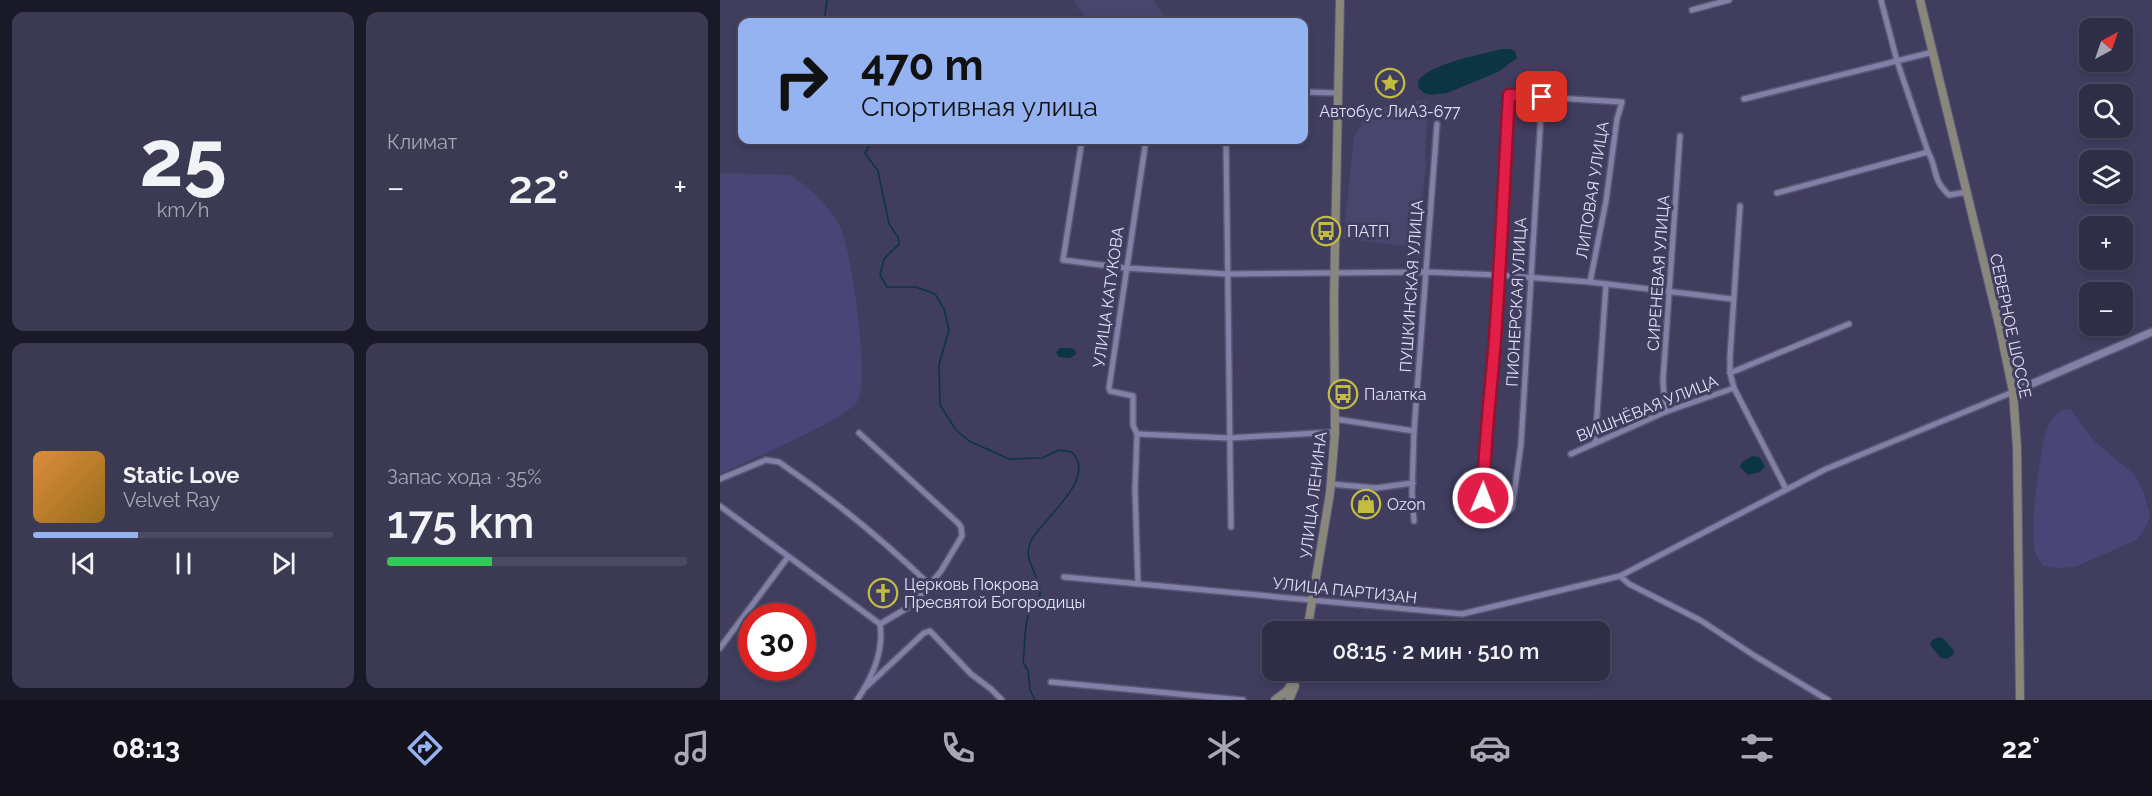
<!DOCTYPE html>
<html lang="ru">
<meta charset="utf-8">
<style>
body{margin:0;font-family:Raleway,sans-serif;background:#3c3a52;color:#f1f3f6;height:100vh;display:flex;flex-direction:column;font-size:22px;white-space:nowrap}
*{box-sizing:border-box;margin:0}
p{font-size:20px;color:#a8a8b4}
.icon{flex:none;width:33px;height:33px;fill:none;stroke:currentColor;stroke-width:2;stroke-linecap:round;stroke-linejoin:round}
.map{position:relative;flex:1;overflow:hidden}
.side{display:flex;flex-direction:column;gap:12px;padding:12px;background:#1a1927;width:720px}
.side>*{flex:none}
.hud{position:absolute;left:18px;top:18px;width:570px;height:126px;border-radius:12px;box-shadow:0 3px 9px #0003,0 0 0 2px #4b4a60;background:#95b2f1;color:#111;overflow:hidden}
.needle{width:39px;rotate:40deg}
.tools{position:absolute;left:1359px;top:18px;display:grid;gap:12px}
.tools a{display:grid;place-items:center;width:54px;height:54px;border-radius:12px;background:#302e47;box-shadow:0 3px 9px #0003,0 0 0 2px #4b4a60;font-size:30px}
.speed{position:absolute;left:18px;top:603px;display:flex;gap:12px;font-size:30px;font-weight:700;text-align:center}
.speed>*{display:grid;place-content:center;width:78px;height:78px;border-radius:50%;background:#302e47;box-shadow:0 3px 9px #0003,0 0 0 2px #4b4a60;line-height:1}
.speed .limit{border:9px solid #d22;background:#fff;color:#111}
.pin{position:absolute;display:grid;place-items:center;width:51px;height:51px;color:#fff;margin:-26px;border-radius:12px;box-shadow:0 3px 9px #0006}
.me{position:absolute;width:66px;margin:-33px;rotate:1deg;stroke-linejoin:round;filter:drop-shadow(0 0 4px #0008)}
.turn{display:flex;align-items:center;gap:21px;height:126px;padding:0 24px;font-size:27px}
.turn .icon{width:78px;height:78px;stroke-width:2.5}
.turn b{display:block;font-size:42px;line-height:51px}
.big{font-size:45px;font-weight:600;line-height:1.1}
.side .card{flex:1;display:flex;flex-direction:column;justify-content:center;gap:9px;min-width:0;padding:0 21px;border-radius:12px;background:#3c3a52}
.side .dial{align-items:center;gap:0}
.dial b{font-size:78px;line-height:1}
.song{display:flex;align-items:center;gap:18px}
.cover{width:72px;height:72px;border-radius:9px;background:linear-gradient(135deg,hsl(30 70% 55%),hsl(40 70% 35%))}
.played{height:6px;border-radius:3px;background:linear-gradient(90deg,#95b2f1 35%,#4b4a60 35%)}
.keys{display:flex;justify-content:space-around;direction:ltr}
.heat{display:flex;justify-content:space-between;align-items:center;font-size:33px;direction:ltr}
.charge{height:9px;border-radius:4px;background:linear-gradient(90deg,#34c759 35%,#4b4a60 0)}
.side .tiles{flex:1;display:grid;gap:12px;grid-template-columns:repeat(2,1fr)}
.trip{position:absolute;left:542px;top:621px;width:348px;height:60px;border-radius:12px;background:#302e47;box-shadow:0 3px 9px #0003,0 0 0 2px #4b4a60;font-weight:600;line-height:60px;text-align:center}
.menu{display:flex;height:96px;justify-content:space-around;align-items:center;background:#13121c;color:#a8a8b4}
.menu .icon{width:42px;height:42px}
.menu .active{color:#95b2f1}
.menu b{font-size:27px;color:#f1f3f6}
main{display:flex;flex:1;min-height:0}
.map>svg:first-child{display:block}
</style>
<main>
<section class="side">
<div class="tiles">
<div class="card dial"><b>25</b><p>km/h</p></div>
<div class="card"><p>Климат</p>
<div class="heat"><a>−</a><b class="big">22°</b><a>+</a></div>
</div>
<div class="card">
<div class="song"><i class="cover"></i><div><b>Static Love</b><p>Velvet Ray</p></div></div>
<div class="played"></div>
<div class="keys"><svg class="icon" aria-label="previous" viewBox="0 0 24 24"><path d="M18 5L8 12l10 7zM5 5v14"/></svg><svg class="icon" aria-label="pause" viewBox="0 0 24 24"><path d="M8 5v14M16 5v14"/></svg><svg class="icon" aria-label="next" viewBox="0 0 24 24"><path d="M6 5l10 7-10 7zM19 5v14"/></svg></div>
</div>
<div class="card"><p>Запас хода · 35%</p><b class="big">175 km</b><div class="charge"></div></div>
</div>
</section>
<div class="map">
<svg width="1432" height="700" viewBox="0 0 1432 700">
<rect width="100%" height="100%" fill="#403d5f"/>
<g fill="#49466e">
<polygon points="354,0 433,0 444,16 450,16 456,22 368,22"/>
<polygon points="699,100 708,101 705,159 707,159 696,247 623,239 634,137 649,111 661,107 682,106"/>
</g>
<g fill="#4a4576">
<path d="M5 173 69 175C85 182 113 211 120 226 131 252 151 380 137 402 125 420 25 462 0 474V174Z"/>
<path d="M1345 409H1350L1375 442 1415 475 1424 493 1430 516 1425 529 1416 540 1355 567 1336 568 1323 566C1320 561 1316 555 1314 549 1310 529 1320 443 1329 424 1332 418 1338 412 1345 409Z"/>
</g>
<g fill="#0c3544">
<path d="M782 49H790L795 51 797 58 778 72 727 93 710 95 704 93 698 87C698 82 699 78 704 75 723 61 759 55 782 49Z"/>
<polygon points="340,348 351,348 355,350 356,354 350,358 339,357 336,353"/>
<polygon points="1032,456 1039,457 1045,466 1040,472 1028,475 1020,467 1022,462"/>
<polygon points="1219,637 1224,639 1234,651 1233,655 1227,659 1221,658 1210,645 1212,640"/>
</g>
<g fill="none" stroke-linecap="round" stroke-linejoin="round">
<g stroke="#0c3544" stroke-width="1.5">
<polyline points="107,0 105,14 107,22"/>
<path d="M153 140 145 153 158 171 169 224 178 237 179 244 164 259 160 275 167 287H196L215 294 224 309 229 330 219 364 220 405 236 430 249 441 289 459 322 458 339 450 352 452C378 479 323 518 311 541 302 558 317 572 320 589 322 599 313 604 309 613 304 625 305 650 303 663L308 670 310 690 315 700"/>
</g>
<g stroke="#5b5875" stroke-width="8">
<g id="minor">
<path d="M1161 0 1177 61 1208 152C1218 169 1211 178 1229 195L1247 192"/>
<polyline points="972,10 1009,0"/>
<polyline points="584,92 617,93"/>
<polyline points="822,97 801,444 792,508 789,511 774,512 768,508 763,498 763,465 770,413 775,336 789,95 902,102 897,119 886,201 870,282"/>
<polyline points="1024,99 1213,52"/>
<polyline points="362,140 343,260 405,268 507,274 707,272 778,275 870,282 1012,299"/>
<polyline points="506,140 511,527"/>
<polyline points="1057,193 1208,152"/>
<polyline points="1020,206 1010,357 1010,373 1014,388 1066,489"/>
<polyline points="1010,373 1129,324"/>
<polyline points="945,412 943,380 960,136"/>
<polyline points="615,419 694,431"/>
<polyline points="139,433 238,523 241,527 242,536 221,571 194,604 160,624"/>
<polyline points="417,434 509,438 615,432"/>
<polyline points="875,443 886,284"/>
<polyline points="851,454 945,412 1014,388"/>
<path d="M0 479 46 460 59 462C113 499 163 540 210 585"/>
<polyline points="611,484 656,488 693,483"/>
<polyline points="0,506 160,624"/>
<polyline points="694,521 692,493 694,431 717,124"/>
<polyline points="900,576 909,584 980,620 1035,656 1108,700"/>
<polyline points="344,577 742,614 900,576 1106,469 1293,392"/>
<polyline points="418,584 415,489 417,434 413,425 413,396 390,391 389,388 426,140"/>
<polyline points="0,648 68,557"/>
<polyline points="331,682 523,700"/>
<polyline points="146,687 204,633 210,631 251,674 271,689 282,700"/>
<path d="M137 700C152 678 164 650 160 624"/>
</g>
</g>
<g stroke="#5b5875" stroke-width="10">
<polyline id="tertiary" points="1293,392 1432,332"/>
</g>
<g stroke="#5b5875" stroke-width="10">
<g id="secondary">
<polyline points="1200,0 1280,329 1293,392 1297,447 1300,700"/>
<polyline points="587,632 610,493 615,432 614,298 620,0"/>
<polyline points="555,700 567,691 580,670"/>
<polyline points="569,700 575,686"/>
</g>
</g>
<use href="#minor" stroke="#8280a6" stroke-width="5"/>
<use href="#tertiary" stroke="#8280a6" stroke-width="7"/>
<use href="#secondary" stroke="#89867c" stroke-width="8"/>
</g>
<g fill="none" stroke-linecap="round" stroke-linejoin="round">
<g stroke="#92132f" stroke-width="15">
<path id="route" d="M763 498C764 445 771 392 775 338 781 257 784 176 789 95L822 97"/>
</g>
<use href="#route" stroke="#e11d48" stroke-width="10"/>
</g>
<defs>
<g id="sight-ring" transform="scale(1.5)"><circle r="9.5" fill="#403d5f" stroke="#c2bd3f" stroke-width="1.5"/><path d="M0-6L1.8-2.2L6-1.7L2.9 1.2L3.7 5.4L0 3.3L-3.7 5.4L-2.9 1.2L-6-1.7L-1.8-2.2Z" fill="#c2bd3f"/></g>
<g id="bus-ring" transform="scale(1.5)"><circle r="9.5" fill="#403d5f" stroke="#c2bd3f" stroke-width="1.5"/><path d="M-5-6H5V4H4V6H2V4H-2V6H-4V4H-5ZM-3.5-4V0h7V-4ZM-3.5 1.2v1.5H-2V1.2ZM2 1.2v1.5H3.5V1.2Z" fill="#c2bd3f"/></g>
<g id="shop-ring" transform="scale(1.5)"><circle r="9.5" fill="#403d5f" stroke="#c2bd3f" stroke-width="1.5"/><path d="M-5-2.5h2.3a2.7 3.5 0 0 1 5.4 0H5L5.5 6h-11ZM-1.5-2.5h3a1.5 2.3 0 0 0-3 0Z" fill="#c2bd3f"/></g>
<g id="church-ring" transform="scale(1.5)"><circle r="9.5" fill="#403d5f" stroke="#c2bd3f" stroke-width="1.5"/><path d="M-1.2-6h2.4v3.5h3.3v2.4h-3.3V6h-2.4V-.1h-3.3v-2.4h3.3Z" fill="#c2bd3f"/></g>
</defs>
<g fill-rule="evenodd">
<use href="#sight-ring" x="670" y="83"/>
<use href="#bus-ring" x="606" y="231"/>
<use href="#bus-ring" x="623" y="394"/>
<use href="#shop-ring" x="646" y="504"/>
<use href="#church-ring" x="163" y="593"/>
</g>
<g text-anchor="middle" stroke-width="6" stroke-linejoin="round" paint-order="stroke">
<g font-size="16" fill="#e2e2f7" stroke="#403d5f" text-anchor="start">
<text x="670" y="117" text-anchor="middle">Автобус ЛиАЗ-677</text>
<text x="627" y="237">ПАТП</text>
<text x="644" y="400">Палатка</text>
<text x="667" y="510">Ozon</text>
<text x="184" y="590">Церковь Покрова<tspan x="184" dy="18">Пресвятой Богородицы</tspan></text>
</g>
<g font-size="16" fill="#e2e2f7" stroke="#403d5f">
<text transform="translate(872 190) rotate(-81)" y="6">ЛИПОВАЯ УЛИЦА</text>
<text transform="translate(938 273) rotate(-86)" y="6">СИРЕНЕВАЯ УЛИЦА</text>
<text transform="translate(691 286) rotate(-86)" y="6">ПУШКИНСКАЯ УЛИЦА</text>
<text transform="translate(388 297) rotate(-82)" y="6">УЛИЦА КАТУКОВА</text>
<text transform="translate(796 302) rotate(-87)" y="6">ПИОНЕРСКАЯ УЛИЦА</text>
<text transform="translate(1291 326) rotate(78)" y="6">СЕВЕРНОЕ ШОССЕ</text>
<text transform="translate(927 408) rotate(-22)" y="6">ВИШНЁВАЯ УЛИЦА</text>
<text transform="translate(593 495) rotate(-83)" y="6">УЛИЦА ЛЕНИНА</text>
<text transform="translate(625 590) rotate(6)" y="6">УЛИЦА ПАРТИЗАН</text>
</g>
</g>
</svg>
<div class="tools">
<a><svg class="needle" viewBox="-14 -14 28 28"><path d="M0-13l5 13h-10z" fill="#e53935"/><path d="M0 13l5-13h-10z" fill="#a8a8b4"/></svg></a>
<a><svg class="icon" aria-label="search" viewBox="0 0 24 24"><circle cx="10" cy="10" r="6"/><path d="M15 15l6 6"/></svg></a>
<a><svg class="icon" aria-label="layers" viewBox="0 0 24 24"><path d="M12 4l9 5-9 5-9-5zM3 14l9 5 9-5"/></svg></a>
<a>+</a>
<a>−</a>
</div>
<div class="speed"><div class="limit">30</div></div>
<div class="pin" style="left:822px;top:97px;background:#d93025"><svg class="icon" aria-label="arrive" viewBox="0 0 24 24"><path d="M6 21V4h12l-3 4 3 4H6"/></svg></div>
<svg class="me" style="left:763px;top:498px" viewBox="-20 -20 40 40"><circle r="17" fill="#e11d48" stroke="#fff" stroke-width="3"/><path d="M0-11L8 9 0 5-8 9z" fill="#fff"/></svg>
<div class="trip">08:15 · 2 мин · 510 m</div>
<div class="hud">
<div class="turn"><svg class="icon" aria-label="right" viewBox="0 0 24 24"><path d="M7 20v-9h11M14 6l5 5-5 5"/></svg><div><b>470 m</b>Спортивная улица</div></div>
</div>
</div>
</main>
<nav class="menu">
<b>08:13</b>
<svg class="icon active" aria-label="directions" viewBox="0 0 24 24"><path d="M12 3l9 9-9 9-9-9zM9 14v-3h6M13 9l2 2-2 2"/></svg>
<svg class="icon" aria-label="music" viewBox="0 0 24 24"><path d="M9 18V5l10-2v13"/><circle cx="6" cy="18" r="3"/><circle cx="16" cy="16" r="3"/></svg>
<svg class="icon" aria-label="phone" viewBox="0 0 24 24"><path d="M5 4h4l2 5-3 2q2 4 5 5l2-3 5 2v4C11 20 4 13 5 4z"/></svg>
<svg class="icon" aria-label="climate" viewBox="0 0 24 24"><path d="M12 3v18M4 7l16 10M4 17L20 7"/></svg>
<svg class="icon" aria-label="car" viewBox="0 0 24 24"><path d="M5 17H2v-5l4-1 3-4h7l3 4 3 1v5h-3M9 17h6M6 11h13"/><circle cx="7" cy="17" r="2"/><circle cx="17" cy="17" r="2"/></svg>
<svg class="icon" aria-label="filters" viewBox="0 0 24 24"><path d="M4 7h16M4 17h16"/><circle cx="9" cy="7" r="2"/><circle cx="15" cy="17" r="2"/></svg>
<b>22°</b>
</nav>
